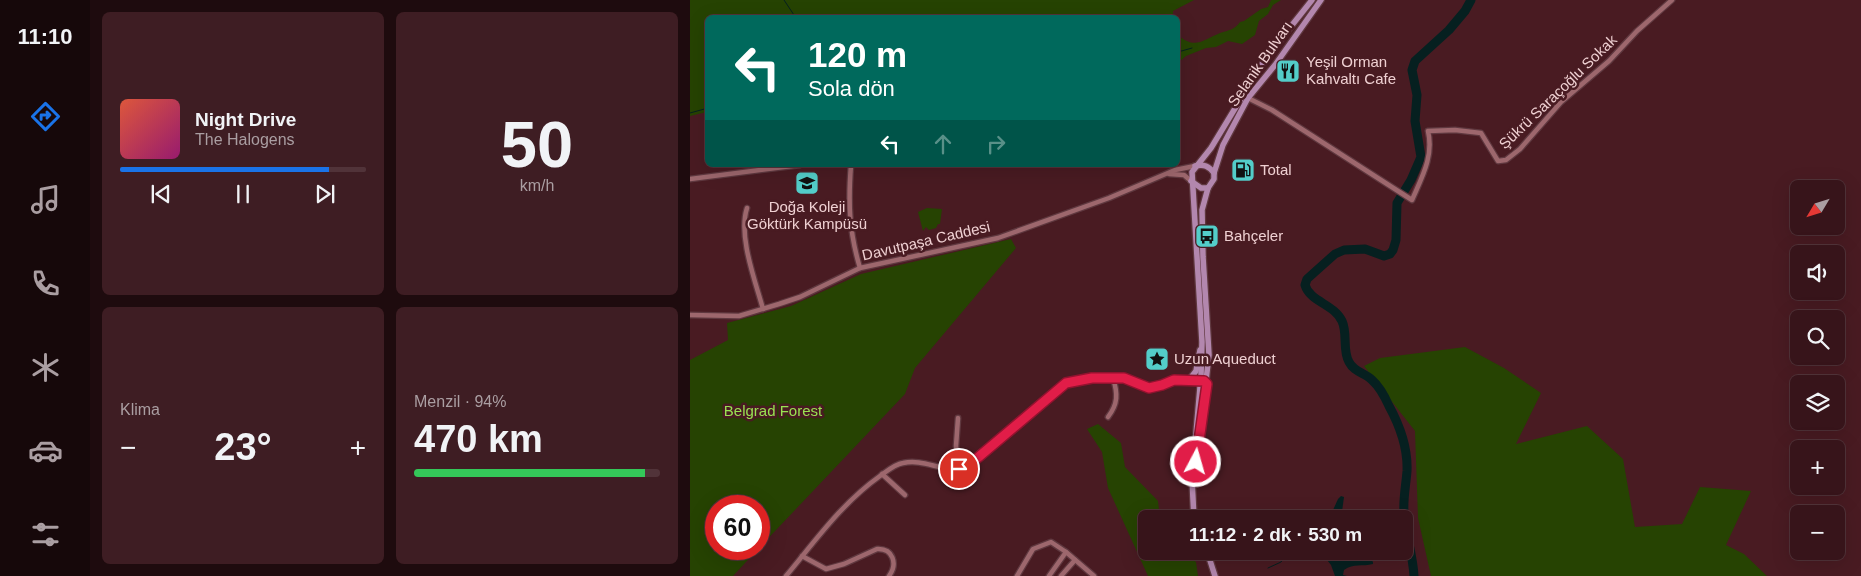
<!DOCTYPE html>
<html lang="tr">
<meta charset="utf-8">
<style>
body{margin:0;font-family:Arial,sans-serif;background:#3e1d23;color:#f1f3f6;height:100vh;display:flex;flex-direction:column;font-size:19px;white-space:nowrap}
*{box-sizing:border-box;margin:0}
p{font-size:16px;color:#aa9ea2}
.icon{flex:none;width:28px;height:28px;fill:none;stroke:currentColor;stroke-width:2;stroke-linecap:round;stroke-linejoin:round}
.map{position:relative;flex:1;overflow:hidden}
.panel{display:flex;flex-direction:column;gap:12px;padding:12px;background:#1e0b0e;width:600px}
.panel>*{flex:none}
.guide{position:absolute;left:15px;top:15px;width:475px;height:152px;border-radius:8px;box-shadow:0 5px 20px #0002,0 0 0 1px #513339;background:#00695c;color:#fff;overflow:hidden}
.needle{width:32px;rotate:232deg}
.fabs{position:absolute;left:1100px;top:180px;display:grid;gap:10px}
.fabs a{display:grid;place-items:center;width:55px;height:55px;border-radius:8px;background:#37141a;box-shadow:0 5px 20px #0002,0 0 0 1px #513339;font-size:25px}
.speed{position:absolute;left:15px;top:495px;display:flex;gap:10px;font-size:25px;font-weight:700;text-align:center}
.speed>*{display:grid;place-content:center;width:65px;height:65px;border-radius:50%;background:#37141a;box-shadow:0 5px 20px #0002,0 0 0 1px #513339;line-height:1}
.speed .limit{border:8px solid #d22;background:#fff;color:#111}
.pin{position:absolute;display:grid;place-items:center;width:42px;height:42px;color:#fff;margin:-21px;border:2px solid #fff;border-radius:50%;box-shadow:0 1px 5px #0007}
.me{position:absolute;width:55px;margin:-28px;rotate:6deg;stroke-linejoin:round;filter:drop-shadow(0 0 4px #0008)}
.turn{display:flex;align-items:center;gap:18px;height:105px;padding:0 20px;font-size:22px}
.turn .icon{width:65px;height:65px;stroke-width:2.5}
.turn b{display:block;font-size:35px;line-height:42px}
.lanes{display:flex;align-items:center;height:48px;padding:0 20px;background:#0003;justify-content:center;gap:25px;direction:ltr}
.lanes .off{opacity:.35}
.big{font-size:38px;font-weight:600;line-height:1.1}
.panel .widget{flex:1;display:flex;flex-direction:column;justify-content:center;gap:8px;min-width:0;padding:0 18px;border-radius:8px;background:#3e1d23}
.panel .dial{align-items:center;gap:0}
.dial b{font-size:65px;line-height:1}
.song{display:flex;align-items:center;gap:15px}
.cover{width:60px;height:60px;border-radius:8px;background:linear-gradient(135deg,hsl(10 70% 55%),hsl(320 70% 35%))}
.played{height:5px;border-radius:2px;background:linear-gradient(90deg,#1a73e8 85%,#513339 85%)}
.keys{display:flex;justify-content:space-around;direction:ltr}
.heat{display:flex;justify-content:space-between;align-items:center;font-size:28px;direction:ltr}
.charge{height:8px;border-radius:4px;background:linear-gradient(90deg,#34c759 94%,#513339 0)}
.panel .tiles{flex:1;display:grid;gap:12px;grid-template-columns:repeat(2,1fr)}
.trip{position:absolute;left:448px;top:510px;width:275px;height:50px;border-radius:8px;background:#37141a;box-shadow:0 5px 20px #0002,0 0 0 1px #513339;font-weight:600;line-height:50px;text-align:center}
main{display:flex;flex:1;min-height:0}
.tabs{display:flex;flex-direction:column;width:90px;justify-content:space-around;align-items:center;background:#16080a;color:#aa9ea2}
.tabs .icon{width:35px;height:35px}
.tabs .current{color:#1a73e8}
.tabs b{font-size:22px;color:#f1f3f6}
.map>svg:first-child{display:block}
</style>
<main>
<nav class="tabs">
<b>11:10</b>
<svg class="icon current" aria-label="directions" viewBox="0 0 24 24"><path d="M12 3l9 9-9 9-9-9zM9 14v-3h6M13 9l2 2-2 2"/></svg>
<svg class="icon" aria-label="music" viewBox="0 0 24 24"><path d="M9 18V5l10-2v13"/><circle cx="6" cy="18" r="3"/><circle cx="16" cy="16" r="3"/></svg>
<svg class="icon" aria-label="phone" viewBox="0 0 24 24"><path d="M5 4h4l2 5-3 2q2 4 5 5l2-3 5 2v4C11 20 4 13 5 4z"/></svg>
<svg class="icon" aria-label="climate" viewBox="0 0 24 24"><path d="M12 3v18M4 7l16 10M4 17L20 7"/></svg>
<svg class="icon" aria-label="car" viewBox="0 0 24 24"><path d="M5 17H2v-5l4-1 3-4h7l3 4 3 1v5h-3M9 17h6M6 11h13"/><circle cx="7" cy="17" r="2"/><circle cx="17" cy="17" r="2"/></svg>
<svg class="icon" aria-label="filters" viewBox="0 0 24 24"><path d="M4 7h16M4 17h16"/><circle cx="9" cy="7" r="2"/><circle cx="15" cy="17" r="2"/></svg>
</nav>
<section class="panel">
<div class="tiles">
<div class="widget">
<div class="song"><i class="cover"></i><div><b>Night Drive</b><p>The Halogens</p></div></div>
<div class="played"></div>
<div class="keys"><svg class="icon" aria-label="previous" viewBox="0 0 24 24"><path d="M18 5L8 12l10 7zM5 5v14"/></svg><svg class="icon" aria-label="pause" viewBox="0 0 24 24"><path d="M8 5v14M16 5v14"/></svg><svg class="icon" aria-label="next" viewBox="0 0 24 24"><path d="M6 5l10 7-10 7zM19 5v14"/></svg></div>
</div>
<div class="widget dial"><b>50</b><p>km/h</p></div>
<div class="widget"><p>Klima</p>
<div class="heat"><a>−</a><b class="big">23°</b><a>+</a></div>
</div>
<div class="widget"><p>Menzil · 94%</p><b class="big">470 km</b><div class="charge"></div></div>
</div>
</section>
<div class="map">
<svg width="1171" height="576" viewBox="0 0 1171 576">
<rect width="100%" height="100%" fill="#491b22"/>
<g fill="#264302">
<polygon points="0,0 504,0 483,11 483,18 18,18 17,112 0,116"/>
<path d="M581 0H591L583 5 578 14 569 21 565 35 552 44 538 41 526 47 516 48 496 56 488 63V35C505 50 513 40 530 33 539 30 544 30 550 22L554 21 571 9 578 7Z"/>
<polygon points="237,208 252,209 250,224 248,224 246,228 239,230 236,227 233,231 228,212"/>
<polygon points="321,239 326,248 225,368 215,394 69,548 69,506 26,506 26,549 68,549 43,576 0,576 0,360 38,340 37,323 101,306 171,274"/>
<polygon points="775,347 814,368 851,393 826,444 897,426 933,459 945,527 992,524 1010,487 1061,491 1036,545 1054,554 1077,576 741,576 728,518 725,431 674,366 690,358"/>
<polygon points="408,424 431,443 435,467 468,501 470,519 456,519 456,551 492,551 506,562 508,576 458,576 418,488 412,452 397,429"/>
</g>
<g fill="#062020">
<polygon points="651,496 654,497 651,519 639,519 648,499"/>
<path d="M630 551H645L649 556C660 552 669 560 680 558L683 562V564C672 567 664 563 654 570L653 575 657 576H645L641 565Z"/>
</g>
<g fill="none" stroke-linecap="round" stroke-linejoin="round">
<g stroke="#062020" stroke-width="1">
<polyline points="94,0 106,18"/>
<polyline points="488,52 502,48"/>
<polyline points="0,113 18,108"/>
<polyline points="578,568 591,562 597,555 608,551"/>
</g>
<path stroke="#062020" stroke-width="9" d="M724 576C723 554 715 534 714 512 713 498 716 485 717 471 718 447 710 426 699 406 695 397 690 387 682 380 675 373 664 372 659 362 652 350 658 334 652 321 644 304 620 302 615 285L617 279 645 254 654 250 675 249 694 256 700 254 703 250 706 240 707 203 721 180 731 157 725 121 727 95 722 70 725 61 759 30 775 11 781 0"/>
<g stroke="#5f383f" stroke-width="7">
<g id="minor">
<path d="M558 98 582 110 722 200C732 177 744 156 738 131L765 130 791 133 808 161 816 160 830 149 871 102 919 61 947 31 982 0"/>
<path d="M161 165C158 203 159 231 170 268"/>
<polyline points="479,174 494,175 501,181"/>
<polyline points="0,179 110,165"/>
<path d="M57 208C48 236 65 280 73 309"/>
<polyline points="0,315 49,316 89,304 110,297 170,268 308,238 419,198 485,170 505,166"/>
<path d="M418 417C428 404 428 394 423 378"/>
<polyline points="268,418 266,446 269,469"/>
<polyline points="192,474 215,495"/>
<path d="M112 556 136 569 154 564 187 549C203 548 208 564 199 576"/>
<path d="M96 576C126 540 152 503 190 476 197 471 205 464 213 463 237 458 254 475 277 466L376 383 402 378H434L459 388 472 385 485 380H499"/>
<polyline points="327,576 343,549 361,542 376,552 404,576"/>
<polyline points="359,576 376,552"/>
<polyline points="371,576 385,560"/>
</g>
</g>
<g stroke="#5f383f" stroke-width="8">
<g id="major">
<path d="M505 166C514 164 519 166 524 173"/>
<polyline points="501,181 511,188 518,188"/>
<polyline points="499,380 506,371 510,350"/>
<polyline points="507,457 519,355 513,257 512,210 518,188 524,179 524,173 533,145 558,98 585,65 631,0"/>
<polyline points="504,519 502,479 511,376 512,342 502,172 521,148 575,59 622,0"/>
<polyline points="517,551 525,576"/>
</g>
</g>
<use href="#minor" stroke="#9d676d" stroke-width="4.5"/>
<use href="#major" stroke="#b387ae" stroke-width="5.5"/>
</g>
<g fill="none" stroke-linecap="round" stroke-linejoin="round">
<g stroke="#92132f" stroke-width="12">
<polyline id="route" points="269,469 285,460 376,383 402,378 434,378 459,388 472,385 484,380 514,381 517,384 506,462"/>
</g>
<use href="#route" stroke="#e11d48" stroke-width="9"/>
</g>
<defs>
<g id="restaurant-square" transform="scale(1.25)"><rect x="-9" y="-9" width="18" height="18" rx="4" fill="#53cdc9" stroke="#491b22"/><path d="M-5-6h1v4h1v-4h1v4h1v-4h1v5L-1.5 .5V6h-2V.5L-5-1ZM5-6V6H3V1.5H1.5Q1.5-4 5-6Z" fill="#111"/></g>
<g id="fuel-square" transform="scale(1.25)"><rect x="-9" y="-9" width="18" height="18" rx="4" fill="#53cdc9" stroke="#491b22"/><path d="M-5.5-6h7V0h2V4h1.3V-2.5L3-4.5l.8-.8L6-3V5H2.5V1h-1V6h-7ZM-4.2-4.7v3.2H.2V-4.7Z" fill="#111"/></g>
<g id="school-square" transform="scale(1.25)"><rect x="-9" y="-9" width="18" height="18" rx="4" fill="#53cdc9" stroke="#491b22"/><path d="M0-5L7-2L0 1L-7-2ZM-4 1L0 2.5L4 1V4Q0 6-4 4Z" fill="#111"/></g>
<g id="bus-square" transform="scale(1.25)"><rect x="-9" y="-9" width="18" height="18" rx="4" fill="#53cdc9" stroke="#491b22"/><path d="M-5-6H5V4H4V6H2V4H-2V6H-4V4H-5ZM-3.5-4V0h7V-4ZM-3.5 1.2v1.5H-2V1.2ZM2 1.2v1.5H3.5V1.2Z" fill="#111"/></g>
<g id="sight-square" transform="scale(1.25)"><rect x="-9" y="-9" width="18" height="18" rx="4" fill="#53cdc9" stroke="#491b22"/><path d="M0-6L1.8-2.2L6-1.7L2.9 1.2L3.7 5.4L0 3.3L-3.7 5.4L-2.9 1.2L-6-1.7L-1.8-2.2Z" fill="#111"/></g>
</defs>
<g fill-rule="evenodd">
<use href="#restaurant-square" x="598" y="71"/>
<use href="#fuel-square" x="553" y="170"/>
<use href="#school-square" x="117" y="183"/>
<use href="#bus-square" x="517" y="236"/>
<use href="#sight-square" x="467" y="359"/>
</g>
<g text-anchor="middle" stroke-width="5" stroke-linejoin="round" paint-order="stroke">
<g font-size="15" fill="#efd0d2" stroke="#491b22" text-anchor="start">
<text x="616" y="67">Yeşil Orman<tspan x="616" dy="17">Kahvaltı Cafe</tspan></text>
<text x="570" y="175">Total</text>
<text x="117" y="212" text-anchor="middle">Doğa Koleji<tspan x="117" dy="17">Göktürk Kampüsü</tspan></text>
<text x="534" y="241">Bahçeler</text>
<text x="484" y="364">Uzun Aqueduct</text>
</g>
<g font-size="15" fill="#efd0d2" stroke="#491b22">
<text transform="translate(570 64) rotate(-55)" y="5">Selanik Bulvarı</text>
<text transform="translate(868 92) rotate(-44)" y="5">Şükrü Saraçoğlu Sokak</text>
<text transform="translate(236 241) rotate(-13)" y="5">Davutpaşa Caddesi</text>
</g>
<g font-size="15" fill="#99e252" stroke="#491b22">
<text x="83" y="416">Belgrad Forest</text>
</g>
</g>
</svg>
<div class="fabs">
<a><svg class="needle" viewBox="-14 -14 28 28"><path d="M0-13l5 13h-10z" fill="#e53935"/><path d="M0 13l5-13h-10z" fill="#aa9ea2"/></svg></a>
<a><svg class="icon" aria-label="sound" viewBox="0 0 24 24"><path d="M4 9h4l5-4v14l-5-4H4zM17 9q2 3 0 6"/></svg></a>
<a><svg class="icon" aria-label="search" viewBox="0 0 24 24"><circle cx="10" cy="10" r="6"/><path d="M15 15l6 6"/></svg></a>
<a><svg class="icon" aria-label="layers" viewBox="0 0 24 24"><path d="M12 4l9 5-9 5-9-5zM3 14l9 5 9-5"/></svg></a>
<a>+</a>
<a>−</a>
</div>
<div class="speed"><div class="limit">60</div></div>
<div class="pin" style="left:269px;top:469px;background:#d93025"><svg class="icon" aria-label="arrive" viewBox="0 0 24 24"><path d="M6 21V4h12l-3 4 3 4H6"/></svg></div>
<svg class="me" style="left:506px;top:462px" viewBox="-20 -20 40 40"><circle r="17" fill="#e11d48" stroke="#fff" stroke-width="3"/><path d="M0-11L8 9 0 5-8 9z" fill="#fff"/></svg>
<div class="trip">11:12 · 2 dk · 530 m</div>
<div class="guide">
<div class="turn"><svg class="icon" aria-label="left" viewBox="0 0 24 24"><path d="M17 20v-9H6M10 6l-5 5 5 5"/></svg><div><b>120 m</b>Sola dön</div></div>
<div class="lanes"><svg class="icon" aria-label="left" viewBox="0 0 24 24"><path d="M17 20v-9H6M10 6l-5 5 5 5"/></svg><svg class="icon off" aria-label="ahead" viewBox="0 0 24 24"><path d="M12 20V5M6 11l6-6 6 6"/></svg><svg class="icon off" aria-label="right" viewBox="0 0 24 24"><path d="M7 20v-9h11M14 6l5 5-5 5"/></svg></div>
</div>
</div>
</main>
